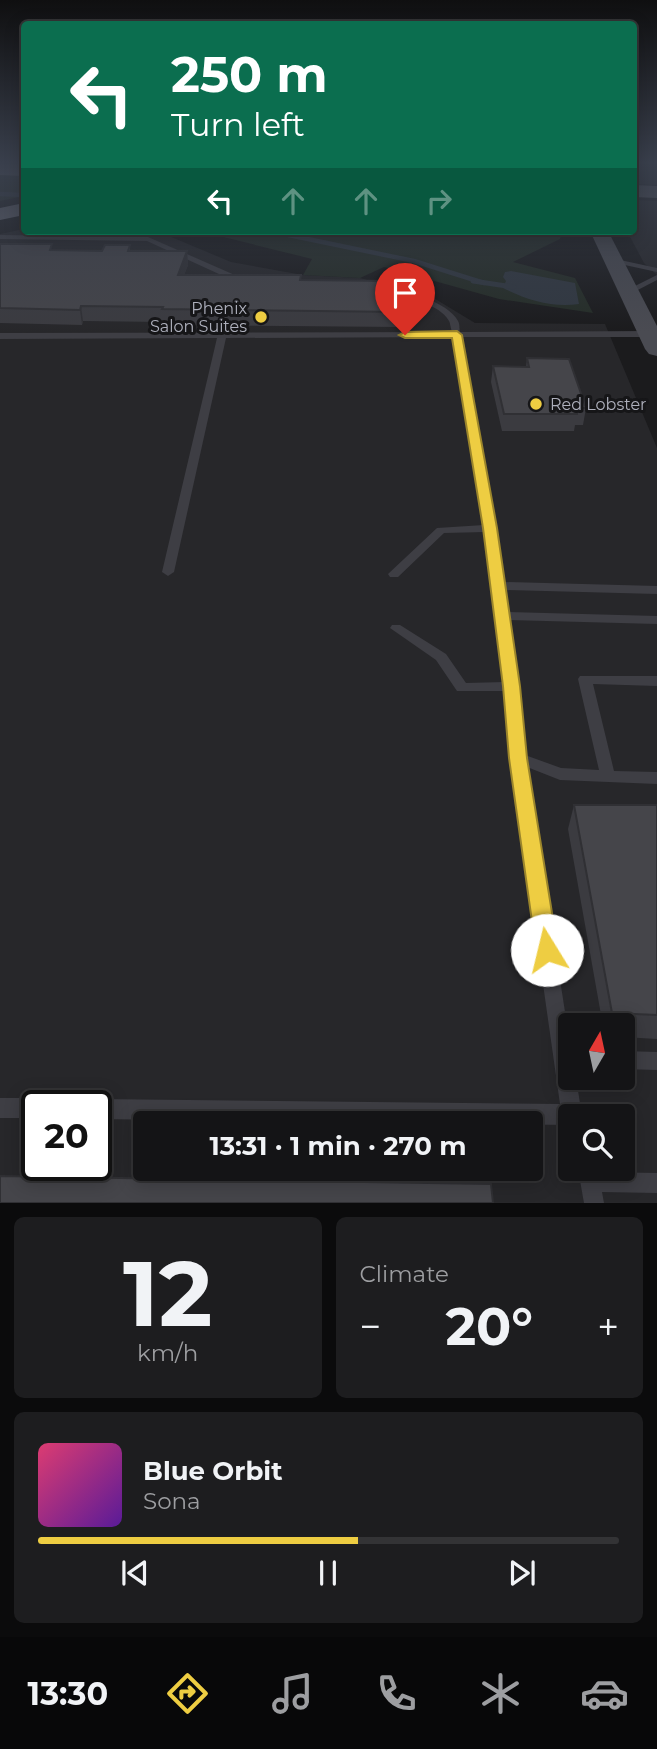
<!DOCTYPE html>
<meta charset="utf-8">
<style>
body{margin:0;font-family:Montserrat,sans-serif;background:#1d1d1f;color:#f1f3f6;height:100vh;display:flex;flex-direction:column;font-size:26px;white-space:nowrap}
*{box-sizing:border-box;margin:0}
p{font-size:23px;color:#9d9ea1}
.icon{flex:none;width:38px;height:38px;fill:none;stroke:currentColor;stroke-width:2;stroke-linecap:round;stroke-linejoin:round}
.map{position:relative;height:1203px;overflow:hidden}
.details{display:flex;flex-direction:column;gap:14px;padding:14px;background:#0b0b0c;flex:1}
.details>*{flex:none}
.banner{position:absolute;left:21px;top:21px;width:616px;height:214px;border-radius:7px;box-shadow:0 4px 18px #0003,0 0 0 2px #333335;background:#0b6e4f;color:#fff;overflow:hidden}
.needle{width:46px;rotate:9deg}
.tools{position:absolute;left:558px;top:1013px;display:grid;gap:14px}
.tools a{display:grid;place-items:center;width:77px;height:77px;border-radius:7px;background:#141416;box-shadow:0 4px 18px #0003,0 0 0 2px #333335;font-size:35px}
.speed{position:absolute;left:21px;top:1090px;display:flex;gap:14px;font-size:35px;font-weight:700;text-align:center}
.speed>*{display:grid;place-content:center;width:91px;height:91px;border-radius:50%;background:#141416;box-shadow:0 4px 18px #0003,0 0 0 2px #333335;line-height:1}
.speed .limit{border:4px solid #111;border-radius:10px;background:#fff;color:#111}
.pin{position:absolute;display:grid;place-items:center;width:60px;height:60px;color:#fff;margin:-72px -30px;border-radius:50% 50% 50% 0;rotate:-45deg;box-shadow:0 0 7px #0007}
.pin .icon{rotate:45deg}
.me{position:absolute;width:77px;margin:-38px;rotate:351deg;stroke-linejoin:round;filter:drop-shadow(0 0 5px #0008)}
.turn{display:flex;align-items:center;gap:24px;height:147px;padding:0 35px;font-size:32px}
.turn .icon{width:91px;height:91px;stroke-width:2.5}
.turn b{display:block;font-size:49px;line-height:60px}
.lanes{display:flex;align-items:center;height:66px;padding:0 35px;background:#0003;justify-content:center;gap:35px;direction:ltr}
.lanes .off{opacity:.35}
.big{font-size:52px;font-weight:700;line-height:1.1}
.details .widget{flex:1;display:flex;flex-direction:column;justify-content:center;gap:10px;min-width:0;padding:0 24px;border-radius:10px;background:#1d1d1f}
.details .dial{align-items:center;gap:0}
.dial b{font-size:91px;line-height:1}
.song{display:flex;align-items:center;gap:21px}
.cover{width:84px;height:84px;border-radius:10px;background:linear-gradient(135deg,hsl(340 70% 55%),hsl(270 70% 35%))}
.played{height:7px;border-radius:4px;background:linear-gradient(90deg,#eecd42 55%,#333335 55%)}
.keys{display:flex;justify-content:space-around;direction:ltr}
.heat{display:flex;justify-content:space-between;align-items:center;font-size:38px;direction:ltr}
.details .tiles{flex:1;display:grid;gap:14px;grid-template-columns:1fr 1fr}
.widget:last-child{grid-column:span 2}
.trip{position:absolute;left:133px;top:1111px;width:410px;height:70px;border-radius:7px;background:#141416;box-shadow:0 4px 18px #0003,0 0 0 2px #333335;font-weight:700;line-height:70px;text-align:center}
.tab-bar{display:flex;height:112px;justify-content:space-around;align-items:center;background:#080809;color:#9d9ea1}
.tab-bar .icon{width:49px;height:49px}
.tab-bar .active{color:#eecd42}
.tab-bar b{font-size:32px;color:#f1f3f6}
.map>svg:first-child{display:block}
</style>
<div class="map">
<svg width="657" height="1203" viewBox="0 0 657 1203">
<rect width="100%" height="100%" fill="#1b1b1d"/>
<g fill="#27272a" fill-rule="evenodd">
<polygon points="634,164 657,164 657,185 634,184"/>
<polygon points="634,200 657,201 657,275 644,263 627,231 634,231"/>
<path d="M24 229 157 231 231 262 303 275 360 278 432 297 475 323 605 324 657 448V1203H0V234ZM570 1026H623V1078H570ZM37 1106H96V1166H37ZM570 1116H623V1169H570ZM145 1124H530V1169H145Z"/>
</g>
<g fill="#252d27">
<polygon points="0,174 24,175 24,196 0,201"/>
<polygon points="199,231 562,231 560,239 513,262 575,278 593,313 499,299 384,267 360,278 303,275 312,259"/>
</g>
<path fill="#313841" d="M511 271 575 283 579 304C553 308 527 300 503 288L506 281 503 277 505 272Z"/>
<g fill="none" stroke-linecap="round" stroke-linejoin="round">
<g stroke="#313841" stroke-width="4.5">
<polyline points="0,194 24,195"/>
<polyline points="269,231 414,261 484,283"/>
</g>
<polyline stroke="#313841" stroke-width="5" points="473,281 514,287"/>
<g fill="#3e3e44" fill-rule="evenodd">
<polygon points="0,235 148,237 237,276 249,279 245,281 232,280 147,241 0,239"/>
<polygon points="611,258 657,268 657,272 611,262"/>
<polygon points="657,275 657,280 632,293 625,291"/>
<path d="M382 288C401 288 449 302 458 321 460 324 459 328 460 332L650 331 654 334 650 337H461L504 582 657 586V594L505 590 508 612 657 616V624L509 620 519 686 525 755 561 768 599 770 578 679 580 676H657V686L593 684 614 771 657 772V784L560 780 527 767 570 1044V1078H576L582 1116H570V1125L96 1119V1106H87L89 1102 96 1099 560 1104 511 758 506 691H457L436 660 390 628 392 625H400L446 654 466 683 505 682 485 532 444 533 398 577H390L388 574 437 528 484 525 453 337 226 338 174 572 168 576 162 572 217 338 0 339V333L452 332C451 330 450 322 449 321 440 303 400 295 382 292Z"/>
<polygon points="623,1051 657,1052 657,1070 623,1069"/>
<polygon points="0,1098 37,1098 44,1101 46,1106 37,1106 37,1118 0,1118"/>
<polygon points="578,1169 598,1169 599,1172 657,1173 657,1193 602,1192 604,1203 584,1203"/>
</g>
<polygon fill="#4a4b52" fill-rule="evenodd" points="590,231 608,231 657,326 657,356 649,354 645,349"/>
<polygon fill="#585961" fill-rule="evenodd" points="634,185 657,186 657,198 634,197"/>
<g fill="#686973" fill-rule="evenodd">
<polygon points="0,164 24,164 24,176 0,175"/>
<polygon points="24,203 24,215 0,220 0,208"/>
</g>
</g>
<g fill="#3b3b40">
<polygon points="0,244 53,250 102,251 130,245 130,251 187,251 188,265 184,275 301,280 392,287 401,312 400,327 163,325 163,322 83,321 82,325 0,323"/>
<polygon points="527,358 586,408 583,425 575,425 574,431 502,431 491,382 493,366 526,367"/>
<polygon points="574,805 657,805 657,1039 623,1037 623,1026 603,1026 568,829"/>
</g>
<g fill="#303034">
<polygon points="187,251 188,265 179,289 178,275"/>
<polygon points="81,306 83,321 82,325 80,310"/>
</g>
<g fill="#45454a" stroke="#303034" stroke-width="2">
<polygon points="0,244 52,244 50,250 102,251 105,245 130,245 128,251 187,251 178,275 301,275 300,280 391,281 392,287 399,288 401,312 162,309 163,307 81,306 80,310 0,308"/>
<polygon points="527,358 569,359 586,408 576,408 577,414 504,414 493,366 529,367"/>
<polygon points="574,805 657,805 657,1015 612,1013"/>
<polygon points="0,1176 491,1184 493,1203 0,1203"/>
</g>
<linearGradient id="sky" x2="0" y2="1"><stop stop-color="#0f0f10"/><stop offset="0.49" stop-color="#393f4c"/><stop offset="1" stop-color="#393f4c" stop-opacity="0"/></linearGradient>
<rect width="657" height="332" fill="url(#sky)"/>
<polygon fill="#eecd42" stroke="#9b852b" stroke-width="2" points="457,331 462,335 497,528 520,686 527,758 558,950 555,957 547,960 539,957 536,950 509,758 503,686 483,528 452,338 405,338 399,335 405,332"/>
<g fill="#eecd42" stroke="#161618" stroke-width="2.5">
<circle cx="261" cy="317" r="7"/>
<circle cx="536" cy="404" r="7"/>
</g>
<g text-anchor="middle" stroke-width="6" stroke-linejoin="round" paint-order="stroke">
<g font-size="16" fill="#aeb0bc" stroke="#161618" text-anchor="end">
<text x="247" y="314">Phenix<tspan x="247" dy="18">Salon Suites</tspan></text>
<text x="550" y="410" text-anchor="start">Red Lobster</text>
</g>
</g>
</svg>
<div class="tools">
<a><svg class="needle" viewBox="-14 -14 28 28"><path d="M0-13l5 13h-10z" fill="#e53935"/><path d="M0 13l5-13h-10z" fill="#9d9ea1"/></svg></a>
<a><svg class="icon" aria-label="search" viewBox="0 0 24 24"><circle cx="10" cy="10" r="6"/><path d="M15 15l6 6"/></svg></a>
</div>
<div class="speed"><div class="limit">20</div></div>
<div class="pin" style="left:405px;top:335px;background:#d93025"><svg class="icon" aria-label="arrive" viewBox="0 0 24 24"><path d="M6 21V4h12l-3 4 3 4H6"/></svg></div>
<svg class="me" style="left:547px;top:950px" viewBox="-20 -20 40 40"><circle r="19" fill="#fff"/><path d="M0-13L10 11 0 6-10 11z" fill="#eecd42"/></svg>
<div class="trip">13:31 · 1 min · 270 m</div>
<div class="banner">
<div class="turn"><svg class="icon" aria-label="left" viewBox="0 0 24 24"><path d="M17 20v-9H6M10 6l-5 5 5 5"/></svg><div><b>250 m</b>Turn left</div></div>
<div class="lanes"><svg class="icon" aria-label="left" viewBox="0 0 24 24"><path d="M17 20v-9H6M10 6l-5 5 5 5"/></svg><svg class="icon off" aria-label="ahead" viewBox="0 0 24 24"><path d="M12 20V5M6 11l6-6 6 6"/></svg><svg class="icon off" aria-label="ahead" viewBox="0 0 24 24"><path d="M12 20V5M6 11l6-6 6 6"/></svg><svg class="icon off" aria-label="right" viewBox="0 0 24 24"><path d="M7 20v-9h11M14 6l5 5-5 5"/></svg></div>
</div>
</div>
<section class="details">
<div class="tiles">
<div class="widget dial"><b>12</b><p>km/h</p></div>
<div class="widget"><p>Climate</p>
<div class="heat"><a>−</a><b class="big">20°</b><a>+</a></div>
</div>
<div class="widget">
<div class="song"><i class="cover"></i><div><b>Blue Orbit</b><p>Sona</p></div></div>
<div class="played"></div>
<div class="keys"><svg class="icon" aria-label="previous" viewBox="0 0 24 24"><path d="M18 5L8 12l10 7zM5 5v14"/></svg><svg class="icon" aria-label="pause" viewBox="0 0 24 24"><path d="M8 5v14M16 5v14"/></svg><svg class="icon" aria-label="next" viewBox="0 0 24 24"><path d="M6 5l10 7-10 7zM19 5v14"/></svg></div>
</div>
</div>
</section>
<nav class="tab-bar">
<b>13:30</b>
<svg class="icon active" aria-label="directions" viewBox="0 0 24 24"><path d="M12 3l9 9-9 9-9-9zM9 14v-3h6M13 9l2 2-2 2"/></svg>
<svg class="icon" aria-label="music" viewBox="0 0 24 24"><path d="M9 18V5l10-2v13"/><circle cx="6" cy="18" r="3"/><circle cx="16" cy="16" r="3"/></svg>
<svg class="icon" aria-label="phone" viewBox="0 0 24 24"><path d="M5 4h4l2 5-3 2q2 4 5 5l2-3 5 2v4C11 20 4 13 5 4z"/></svg>
<svg class="icon" aria-label="climate" viewBox="0 0 24 24"><path d="M12 3v18M4 7l16 10M4 17L20 7"/></svg>
<svg class="icon" aria-label="car" viewBox="0 0 24 24"><path d="M5 17H2v-5l4-1 3-4h7l3 4 3 1v5h-3M9 17h6M6 11h13"/><circle cx="7" cy="17" r="2"/><circle cx="17" cy="17" r="2"/></svg>
</nav>
